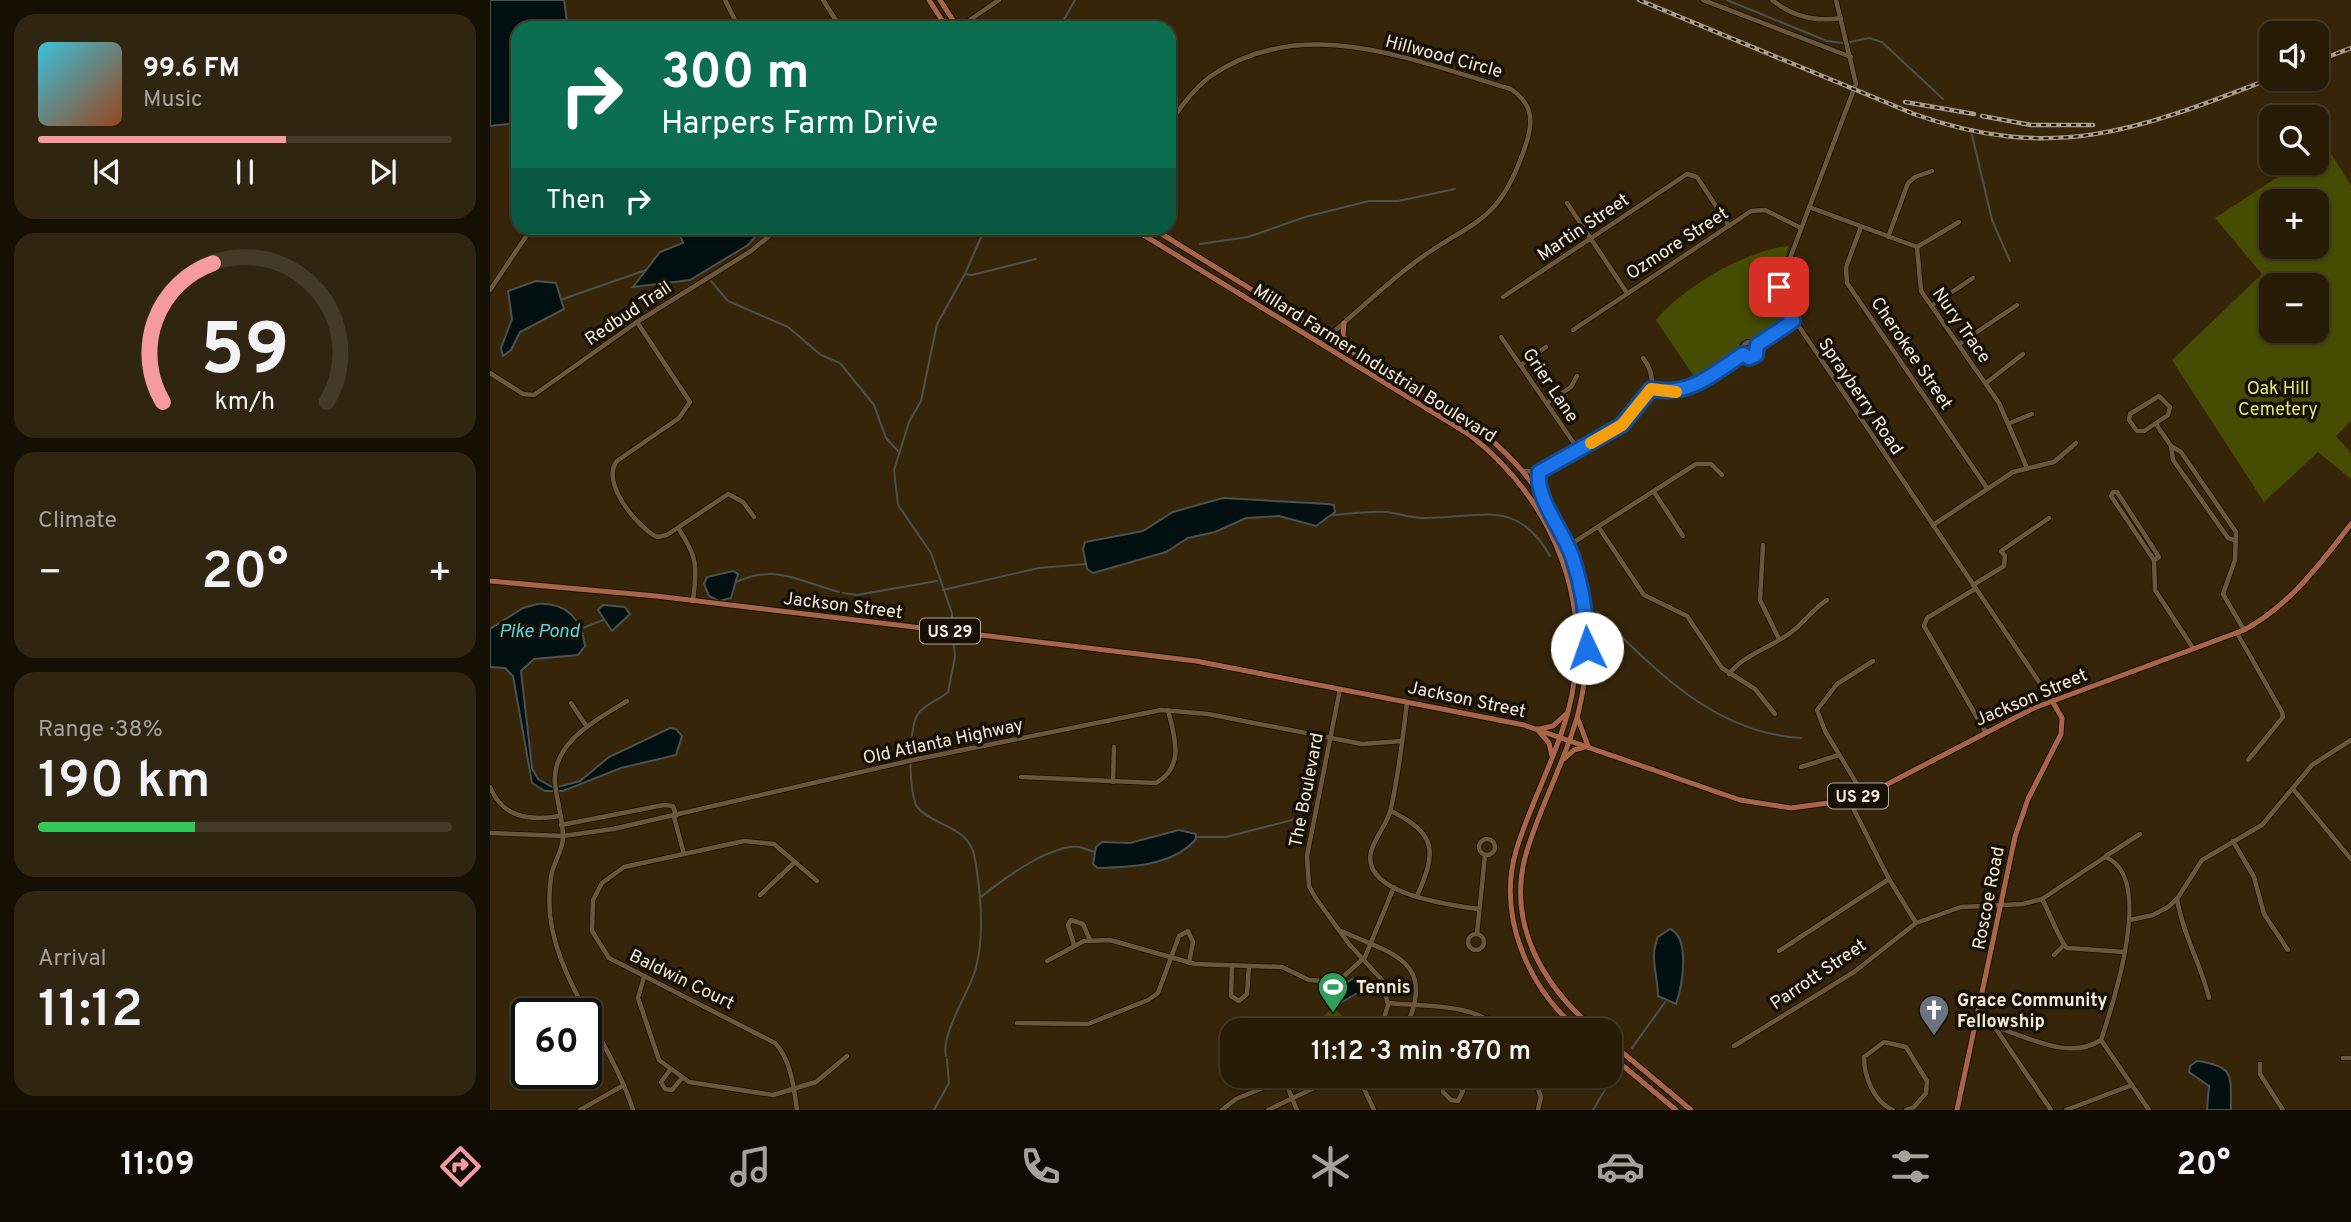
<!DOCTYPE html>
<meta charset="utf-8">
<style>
body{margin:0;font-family:Overpass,sans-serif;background:#302511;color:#f1f3f6;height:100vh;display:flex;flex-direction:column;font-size:26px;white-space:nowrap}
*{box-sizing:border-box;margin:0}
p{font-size:23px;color:#a5a19b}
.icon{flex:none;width:38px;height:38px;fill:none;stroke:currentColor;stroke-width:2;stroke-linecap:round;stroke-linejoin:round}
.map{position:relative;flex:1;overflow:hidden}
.side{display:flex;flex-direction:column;gap:14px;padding:14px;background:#160f04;width:490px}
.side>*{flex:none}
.guide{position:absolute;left:21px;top:21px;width:665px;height:214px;border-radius:21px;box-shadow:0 2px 5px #0004,0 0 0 2px #443a28;background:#0b6e4f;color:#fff;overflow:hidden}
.tools{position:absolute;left:1769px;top:21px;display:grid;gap:14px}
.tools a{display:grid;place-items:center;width:70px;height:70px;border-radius:14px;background:#281c07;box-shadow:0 2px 5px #0004,0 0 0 2px #443a28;font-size:35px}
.speed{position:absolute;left:21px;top:998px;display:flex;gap:14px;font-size:35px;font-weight:700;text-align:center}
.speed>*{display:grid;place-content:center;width:91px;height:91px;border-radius:50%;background:#281c07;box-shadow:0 2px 5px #0004,0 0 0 2px #443a28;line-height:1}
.speed .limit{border:4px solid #111;border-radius:10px;background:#fff;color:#111}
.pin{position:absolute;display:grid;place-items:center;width:60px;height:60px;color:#fff;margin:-30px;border-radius:14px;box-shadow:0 4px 10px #0006}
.me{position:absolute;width:77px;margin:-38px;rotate:357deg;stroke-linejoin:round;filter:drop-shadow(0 0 5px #0008)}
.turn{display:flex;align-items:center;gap:24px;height:147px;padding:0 35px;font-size:32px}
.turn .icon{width:91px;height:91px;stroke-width:2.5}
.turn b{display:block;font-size:49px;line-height:60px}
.then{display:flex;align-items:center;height:66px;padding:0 35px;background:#0003;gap:14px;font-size:26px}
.big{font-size:52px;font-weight:600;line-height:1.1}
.side .widget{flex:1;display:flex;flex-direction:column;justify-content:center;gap:10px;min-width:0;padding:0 24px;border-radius:21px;background:#302511}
.side .dial{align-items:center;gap:0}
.dial svg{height:182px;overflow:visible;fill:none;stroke:#443a28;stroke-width:7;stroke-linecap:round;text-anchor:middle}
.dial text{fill:#f1f3f6;stroke:none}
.song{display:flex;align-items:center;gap:21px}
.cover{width:84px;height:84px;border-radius:10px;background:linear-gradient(135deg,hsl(190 70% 55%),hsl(20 70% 35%))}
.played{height:7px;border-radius:4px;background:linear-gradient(90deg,#f49aa0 60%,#443a28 60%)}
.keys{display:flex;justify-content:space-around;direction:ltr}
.heat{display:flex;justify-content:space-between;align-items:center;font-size:38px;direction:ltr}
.charge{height:10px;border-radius:5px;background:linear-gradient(90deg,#34c759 38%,#443a28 0)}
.trip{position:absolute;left:730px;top:1018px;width:402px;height:70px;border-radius:21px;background:#281c07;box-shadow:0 2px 5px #0004,0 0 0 2px #443a28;font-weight:600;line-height:70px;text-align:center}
.dock{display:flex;height:112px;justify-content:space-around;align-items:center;background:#100b03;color:#a5a19b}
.dock .icon{width:49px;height:49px}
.dock .on{color:#f49aa0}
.dock b{font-size:32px;color:#f1f3f6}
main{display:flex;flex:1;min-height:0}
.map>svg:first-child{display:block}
</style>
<main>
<section class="side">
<div class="widget">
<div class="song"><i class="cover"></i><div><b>99.6 FM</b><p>Music</p></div></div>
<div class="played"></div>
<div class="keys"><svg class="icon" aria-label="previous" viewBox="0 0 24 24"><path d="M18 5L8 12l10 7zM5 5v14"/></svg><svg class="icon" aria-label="pause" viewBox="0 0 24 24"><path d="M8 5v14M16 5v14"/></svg><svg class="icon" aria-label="next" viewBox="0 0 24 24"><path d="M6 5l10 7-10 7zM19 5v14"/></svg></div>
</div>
<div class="widget dial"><svg viewBox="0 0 100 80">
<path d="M14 69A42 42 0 1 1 86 69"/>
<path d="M14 69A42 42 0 0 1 36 8" stroke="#f49aa0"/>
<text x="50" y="56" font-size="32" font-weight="700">59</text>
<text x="50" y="72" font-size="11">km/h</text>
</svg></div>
<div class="widget"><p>Climate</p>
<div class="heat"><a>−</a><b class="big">20°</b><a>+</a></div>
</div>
<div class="widget"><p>Range · 38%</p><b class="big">190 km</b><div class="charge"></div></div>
<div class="widget"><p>Arrival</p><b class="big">11:12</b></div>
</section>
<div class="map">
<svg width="1861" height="1110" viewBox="0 0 1861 1110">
<rect width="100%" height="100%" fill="#362509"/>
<g fill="#464d02" fill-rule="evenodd">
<path d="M1836 146 1861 185V421L1846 436 1861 453V479L1828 452 1774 502 1682 360 1772 274 1725 218 1809 163H1827V151ZM1827 201V247H1782V201ZM1827 285V331H1782V285Z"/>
<path d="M1299 246 1284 296 1297 319 1295 323 1268 341 1256 339 1250 343 1248 354 1207 381 1166 320C1193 287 1258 249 1299 246Z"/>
<polygon points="843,1007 857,1021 847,1031 834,1031 827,1023"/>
</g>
<g fill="#021012" stroke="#4b514e" stroke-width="2">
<polygon points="0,0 74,0 78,28 28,28 28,123 0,126"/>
<polygon points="187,228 273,228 258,245 200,280 143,287 170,252 193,243"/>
<polygon points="46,281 66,283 74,309 30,332 21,350 13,356 11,348 22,319 18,291"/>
<polygon points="733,498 838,504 844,505 845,512 826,526 789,516 756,518 725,532 698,538 676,552 603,573 597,569 593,549 595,542 653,531 683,512"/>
<polygon points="243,571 248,574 241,598 229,601 219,596 214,584 217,577"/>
<path d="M47 604C76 602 92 619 95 646L88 655 44 659 31 671 42 768 48 779 64 788 90 781 119 757 180 728 186 729 192 736 186 755 131 768 73 791H55L42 783 23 676 15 668 0 667V629L33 608Z"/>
<polygon points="113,605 135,607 140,614 122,631 108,610"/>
<path d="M689 830 706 834V839C683 866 641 867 607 868L603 864 606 847 612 842 640 843Z"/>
<path d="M1180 929C1201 938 1192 987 1186 1004L1168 996C1168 976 1159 957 1168 937Z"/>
<polygon points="864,978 873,990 850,1003 842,992"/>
<path d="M1707 1061C1747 1066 1740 1078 1741 1110H1717L1719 1086 1699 1072 1700 1066Z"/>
</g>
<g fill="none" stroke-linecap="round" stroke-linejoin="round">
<g stroke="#4b514e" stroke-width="2">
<polyline points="1237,0 1337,41 1354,43"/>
<polyline points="569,28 585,0"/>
<polyline points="1360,42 1379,38 1392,42 1453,99"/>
<polyline points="1482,135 1502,220 1520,261"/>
<polyline points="710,244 758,237 815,217 879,201 908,201 965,189"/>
<polyline points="476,274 482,275 546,259"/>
<polyline points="221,281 238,301 298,327 331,355 350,363 384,405 396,438 408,451"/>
<polyline points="73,299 156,270"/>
<path d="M842 515C860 514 878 511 896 512 908 513 920 518 933 518 989 519 1026 496 1060 556"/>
<path d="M246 582C288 563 309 582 349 592"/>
<polyline points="453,590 549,568 596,564"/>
<polyline points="353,593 367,595 447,581"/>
<path d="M1107 612C1165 670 1224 733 1311 738"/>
<polyline points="93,628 113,620"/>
<polyline points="463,628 462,613 441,553 408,505 404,470 419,422 431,401 447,324 475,274 495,228"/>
<polyline points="706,837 736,837 802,820 813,813"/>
<path d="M491 897C512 880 560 844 589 847 594 848 600 851 605 852"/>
<polyline points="1142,1048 1175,1002"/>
<path d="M456 1056C451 1034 478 994 485 971 495 937 491 894 485 859 480 825 444 827 428 808 418 796 418 727 428 714 435 704 449 700 458 692L465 657 463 636"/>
<polyline points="444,1110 459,1083 457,1059"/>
<polyline points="1103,1110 1128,1068"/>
</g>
<g stroke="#1b0f00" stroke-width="6">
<g id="minor">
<polyline points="235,0 249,28"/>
<polyline points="333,0 351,28"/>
<polyline points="1213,0 1361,57"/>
<path d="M1282 0C1302 16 1326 22 1351 18"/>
<polyline points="1346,0 1366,84 1289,287 1289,297 1562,701"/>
<polyline points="468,28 509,0"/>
<path d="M679 124C691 107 704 88 721 76 813 12 924 61 1021 89 1042 104 1044 119 1036 144 1007 233 978 218 915 270 886 293 859 319 831 343"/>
<polyline points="1077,203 1137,293"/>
<polyline points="1319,207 1427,247"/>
<polyline points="1371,227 1356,267 1357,283 1497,488"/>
<polyline points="36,228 37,235"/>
<polyline points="1398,237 1418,183 1425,177 1442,171"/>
<polyline points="1427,247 1431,291 1509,403 1537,468"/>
<polyline points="1427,247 1469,222"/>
<polyline points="0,290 37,235 56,228"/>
<polyline points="1013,297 1197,174 1207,177 1239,226"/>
<polyline points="1441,306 1483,278"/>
<path d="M147 322 200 402 189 418 127 461C110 482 147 527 167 537L177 535 238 494 253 502 264 517"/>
<polyline points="1083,330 1261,211 1275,210 1311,228"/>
<polyline points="1011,337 1088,449"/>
<circle cx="1260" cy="350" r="8"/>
<polyline points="1469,344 1527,305"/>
<polyline points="1267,345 1303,322"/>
<polyline points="1031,365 1056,347"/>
<polyline points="0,373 33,394 44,395 147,322 261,251 289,228"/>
<polyline points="1496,383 1533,354"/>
<path d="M1161 389C1199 397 1223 374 1253 354"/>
<polygon points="1669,396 1680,407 1678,415 1654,431 1647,431 1639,420 1640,414"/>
<polyline points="1057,403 1081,387 1087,376"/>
<polyline points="1520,423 1542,414"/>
<polyline points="1666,424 1681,446 1691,452 1746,532 1745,560 1733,594 1754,630"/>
<polyline points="1681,446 1683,460 1738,538 1746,541"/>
<polyline points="1033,471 1049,472 1050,493"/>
<path d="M1049 472C1080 450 1194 410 1153 358"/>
<polyline points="1164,492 1193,536"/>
<polygon points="1623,492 1627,492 1669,557 1664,560 1621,496"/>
<polyline points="1443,525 1523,472 1564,462 1586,443"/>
<path d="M188 528C208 558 207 565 203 601"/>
<polyline points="1109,528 1154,595 1197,616 1232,668 1265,689 1285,714"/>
<polyline points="1273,545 1270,600 1289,639"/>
<polyline points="1070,551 1206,464 1221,464 1232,475"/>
<polyline points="1664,560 1665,590 1703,648"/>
<polyline points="1483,585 1514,566 1515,556 1511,551 1559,518"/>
<polyline points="1485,589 1437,618 1434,626 1495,731"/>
<polyline points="1747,633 1792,712 1793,717 1758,760"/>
<path d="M1239 674C1255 653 1284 647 1304 630 1316 620 1324 608 1337 600"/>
<polyline points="850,689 817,856 819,886 825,897 859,944 892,980 898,1005 890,1031"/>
<path d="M137 701C107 719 61 743 65 784 67 801 73 820 73 837 73 849 65 861 62 872 59 886 59 901 60 915 67 982 123 1045 143 1110"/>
<path d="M917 702C913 737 909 773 901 808 898 824 885 836 881 852 871 894 960 905 988 909"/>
<polyline points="81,703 97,727"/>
<polyline points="1311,767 1349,755"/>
<path d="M531 777 666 783C695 766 685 738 678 710"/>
<polyline points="623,782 624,747"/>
<path d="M0 787C13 818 39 821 70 816"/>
<polyline points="1803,789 1861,859"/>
<polyline points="1373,794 1335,731 1327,710 1347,684 1383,661"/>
<polyline points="1358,798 1399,879 1426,923"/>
<path d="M901 811C947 834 947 851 927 896"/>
<polyline points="184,817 194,854"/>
<polyline points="71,825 174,805 183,806 186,816"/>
<polyline points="0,833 73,836 123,829 423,760 671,710 718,714 872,744 912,741"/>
<circle cx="997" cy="847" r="8"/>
<polyline points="1743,841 1764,877 1774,914 1798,950"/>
<polyline points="1616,856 1650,834"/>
<polyline points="270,895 305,862"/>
<path d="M1552 899C1559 911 1570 942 1577 948L1635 952"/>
<path d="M1687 899C1693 935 1711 964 1719 998"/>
<polyline points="1640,920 1663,915 1678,907 1687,899 1712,860 1772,825 1822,765 1861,740"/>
<path d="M851 931C903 954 949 962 914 1031"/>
<circle cx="986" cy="942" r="8"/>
<polyline points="987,934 995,855"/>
<polyline points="584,945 578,925 581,920 593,924 600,940"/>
<polyline points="1289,951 1399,879"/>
<polyline points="1564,955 1573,946"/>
<polyline points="557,961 594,941 620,940 705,964 792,967 819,980 833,981 854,976 875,957 904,887"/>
<polyline points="742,965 741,996 749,1001 757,994 759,966"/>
<polyline points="154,977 148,998 169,1060 199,1082 283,1095 326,1082 357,1056"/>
<path d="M899 1003C932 1007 987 1002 1010 1031"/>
<polyline points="1491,1007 1561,1110"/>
<polyline points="527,1023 598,1024 658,1000 668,993 689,936 698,931 703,942 699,963"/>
<polyline points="990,1031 997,1018"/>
<polyline points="1611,1040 1659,1110"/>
<path d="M1244 1046 1364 972 1426 923 1471 907 1533 904 1552 899 1615 857C1666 876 1623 1004 1611 1040 1579 1061 1538 1037 1506 1027"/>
<polyline points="1853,1058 1861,1058"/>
<polyline points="1770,1064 1770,1074 1793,1110"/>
<polyline points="180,1070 171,1082 175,1089 182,1090 192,1078"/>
<polyline points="868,1076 884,1110"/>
<polyline points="1043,1076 1051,1097 1048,1110"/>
<path d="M959 1078 973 1091 968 1101 961 1100 953 1092C952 1085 957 1081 961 1076"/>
<polyline points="794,1079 807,1110"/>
<polyline points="90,1110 134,1085"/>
<path d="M307 1110C304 1089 301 1059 285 1043L119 958 102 931 103 900 112 883 134 867 254 841 284 844 327 881"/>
<polyline points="732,1110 746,1099 802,1076"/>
<polyline points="778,1110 849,1076"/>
<path d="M1403 1110C1384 1102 1374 1077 1374 1057L1394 1042 1416 1047 1437 1081 1436 1093 1424 1107 1416 1110"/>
<polyline points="1576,1110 1642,1085"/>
</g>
</g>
<g stroke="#1b0f00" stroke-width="7">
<g id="major">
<polyline points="439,0 457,28"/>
<polyline points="450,0 468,28"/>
<path d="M642 228 980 435C1065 502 1106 605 1078 712 1065 760 1040 804 1026 851 1007 917 1039 990 1090 1031"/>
<path d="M662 228 989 430C1076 497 1115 607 1088 714 1075 762 1050 806 1036 854 1016 924 1054 988 1107 1031"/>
<polyline points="854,323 853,336 864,350"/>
<path d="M0 581 166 596 706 661 1034 725 1250 800 1301 808 1338 803 1386 790 1544 708 1754 630C1799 606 1831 563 1861 524"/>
<polyline points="1047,729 1059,743 1062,756"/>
<polyline points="1049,729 1063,726 1076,714"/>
<polyline points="1074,759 1084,750 1098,746 1088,719"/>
<polyline points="1120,1042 1201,1110"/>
<polyline points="1120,1055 1186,1110"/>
<polyline points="1467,1110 1525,837 1538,799 1571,734 1572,718 1562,701"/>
</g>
</g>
<use href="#minor" stroke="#6b583c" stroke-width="4.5"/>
<use href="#major" stroke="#a96549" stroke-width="5"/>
<g stroke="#ab9d89" stroke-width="4.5">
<g id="rail">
<path d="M1149 0 1424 114C1565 164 1650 129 1782 78"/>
<polyline points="1827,61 1861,48"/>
<polyline points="1415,102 1484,114"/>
<polyline points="1492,116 1541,125 1603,125"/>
</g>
</g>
<use href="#rail" stroke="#171005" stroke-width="2" stroke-dasharray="5" stroke-linecap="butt"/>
</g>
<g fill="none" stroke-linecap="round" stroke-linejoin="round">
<g stroke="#114b97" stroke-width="18">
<path id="route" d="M1097 648C1097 616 1092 586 1082 556 1073 531 1045 497 1049 472L1132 425 1161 389C1199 397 1223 374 1253 354L1259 358 1266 355 1267 345 1303 321 1290 300 1289 287"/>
</g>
<use href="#route" stroke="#1a73e8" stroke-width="12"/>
<polyline stroke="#f59e0b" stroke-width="12" points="1101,443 1132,425 1161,389 1186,392"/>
</g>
<defs>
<g id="stadium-pin" transform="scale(1.575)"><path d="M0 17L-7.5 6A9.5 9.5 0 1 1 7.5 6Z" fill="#2e9e5b" stroke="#171005"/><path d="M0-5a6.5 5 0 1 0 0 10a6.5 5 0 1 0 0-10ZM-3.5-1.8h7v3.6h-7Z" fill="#fff"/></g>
<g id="church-pin" transform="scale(1.575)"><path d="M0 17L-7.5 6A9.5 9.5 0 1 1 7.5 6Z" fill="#6b7280" stroke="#171005"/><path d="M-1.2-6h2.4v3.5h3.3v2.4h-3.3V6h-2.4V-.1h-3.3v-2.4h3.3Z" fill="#fff"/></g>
</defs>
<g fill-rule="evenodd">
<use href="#stadium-pin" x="843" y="987"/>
<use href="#church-pin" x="1444" y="1010"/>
</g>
<g text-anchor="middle" stroke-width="7" stroke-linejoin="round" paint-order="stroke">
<g fill="#171005" stroke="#b3a99b" stroke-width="2">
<rect x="430" y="618.5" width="60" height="25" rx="5"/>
<rect x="1338" y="783.5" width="60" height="25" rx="5"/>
</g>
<g font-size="16" font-weight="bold" fill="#f6eadb">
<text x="460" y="637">US 29</text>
<text x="1368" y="802">US 29</text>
</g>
<g font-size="18" fill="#f6eadb" stroke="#171005">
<text transform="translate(954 56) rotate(15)" y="6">Hillwood Circle</text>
<text transform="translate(1093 227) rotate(-34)" y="6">Martin Street</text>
<text transform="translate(1187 243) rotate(-33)" y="6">Ozmore Street</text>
<text transform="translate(138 313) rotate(-34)" y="6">Redbud Trail</text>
<text transform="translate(1472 325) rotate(55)" y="6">Nury Trace</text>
<text transform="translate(1422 353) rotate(56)" y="6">Cherokee Street</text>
<text transform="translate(885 363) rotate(32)" y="6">Millard Farmer Industrial Boulevard</text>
<text transform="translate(1061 385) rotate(56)" y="6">Grier Lane</text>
<text transform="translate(1371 396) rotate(56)" y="6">Sprayberry Road</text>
<text transform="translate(353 605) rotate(7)" y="6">Jackson Street</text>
<text transform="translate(1541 697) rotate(-23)" y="6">Jackson Street</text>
<text transform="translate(977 699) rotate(12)" y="6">Jackson Street</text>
<text transform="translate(453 741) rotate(-12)" y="6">Old Atlanta Highway</text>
<text transform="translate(816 790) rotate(-79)" y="6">The Boulevard</text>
<text transform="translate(1498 898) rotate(-79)" y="6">Roscoe Road</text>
<text transform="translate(1328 974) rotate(-34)" y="6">Parrott Street</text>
<text transform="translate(192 979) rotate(26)" y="6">Baldwin Court</text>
</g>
<g font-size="18" fill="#deed75" stroke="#171005">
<text x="1788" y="394">Oak Hill<tspan x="1788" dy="21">Cemetery</tspan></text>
</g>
<g font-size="18" font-weight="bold" fill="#f6eadb" stroke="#171005" text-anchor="start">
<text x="866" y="993">Tennis</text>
<text x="1467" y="1006">Grace Community<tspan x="1467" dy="21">Fellowship</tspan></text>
</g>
<g font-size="19" font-style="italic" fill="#51d8e3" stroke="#171005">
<text x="49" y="637">Pike Pond</text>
</g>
</g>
</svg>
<div class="tools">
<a><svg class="icon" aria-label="sound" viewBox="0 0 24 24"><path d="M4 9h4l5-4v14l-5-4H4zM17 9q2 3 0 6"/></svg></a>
<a><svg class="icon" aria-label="search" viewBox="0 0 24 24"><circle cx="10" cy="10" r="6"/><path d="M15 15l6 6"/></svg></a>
<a>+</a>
<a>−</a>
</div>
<div class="speed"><div class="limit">60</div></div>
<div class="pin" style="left:1289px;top:287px;background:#d93025"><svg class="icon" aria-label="arrive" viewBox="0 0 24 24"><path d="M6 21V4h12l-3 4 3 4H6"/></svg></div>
<svg class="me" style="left:1097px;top:648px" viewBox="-20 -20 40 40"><circle r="19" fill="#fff"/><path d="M0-13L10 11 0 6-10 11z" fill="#1a73e8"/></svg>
<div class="trip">11:12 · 3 min · 870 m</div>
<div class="guide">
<div class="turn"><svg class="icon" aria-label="right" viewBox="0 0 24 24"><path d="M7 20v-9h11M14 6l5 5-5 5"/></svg><div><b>300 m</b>Harpers Farm Drive</div></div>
<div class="then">Then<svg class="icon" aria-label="right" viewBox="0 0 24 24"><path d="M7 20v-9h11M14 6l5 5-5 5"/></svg></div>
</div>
</div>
</main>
<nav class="dock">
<b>11:09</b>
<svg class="icon on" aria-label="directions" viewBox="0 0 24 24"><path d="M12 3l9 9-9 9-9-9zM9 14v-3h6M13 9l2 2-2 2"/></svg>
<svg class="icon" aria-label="music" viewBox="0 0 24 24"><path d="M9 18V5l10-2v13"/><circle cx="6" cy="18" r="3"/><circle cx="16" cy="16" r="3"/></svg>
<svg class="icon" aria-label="phone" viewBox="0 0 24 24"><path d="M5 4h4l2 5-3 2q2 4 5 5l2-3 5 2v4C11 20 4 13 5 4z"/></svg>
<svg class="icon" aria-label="climate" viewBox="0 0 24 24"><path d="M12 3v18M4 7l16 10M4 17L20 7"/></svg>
<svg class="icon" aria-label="car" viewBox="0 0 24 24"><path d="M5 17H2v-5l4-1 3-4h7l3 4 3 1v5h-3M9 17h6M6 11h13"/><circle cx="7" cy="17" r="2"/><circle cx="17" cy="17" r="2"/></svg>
<svg class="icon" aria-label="filters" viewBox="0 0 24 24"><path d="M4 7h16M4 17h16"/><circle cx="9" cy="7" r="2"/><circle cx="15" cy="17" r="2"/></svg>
<b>20°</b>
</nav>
